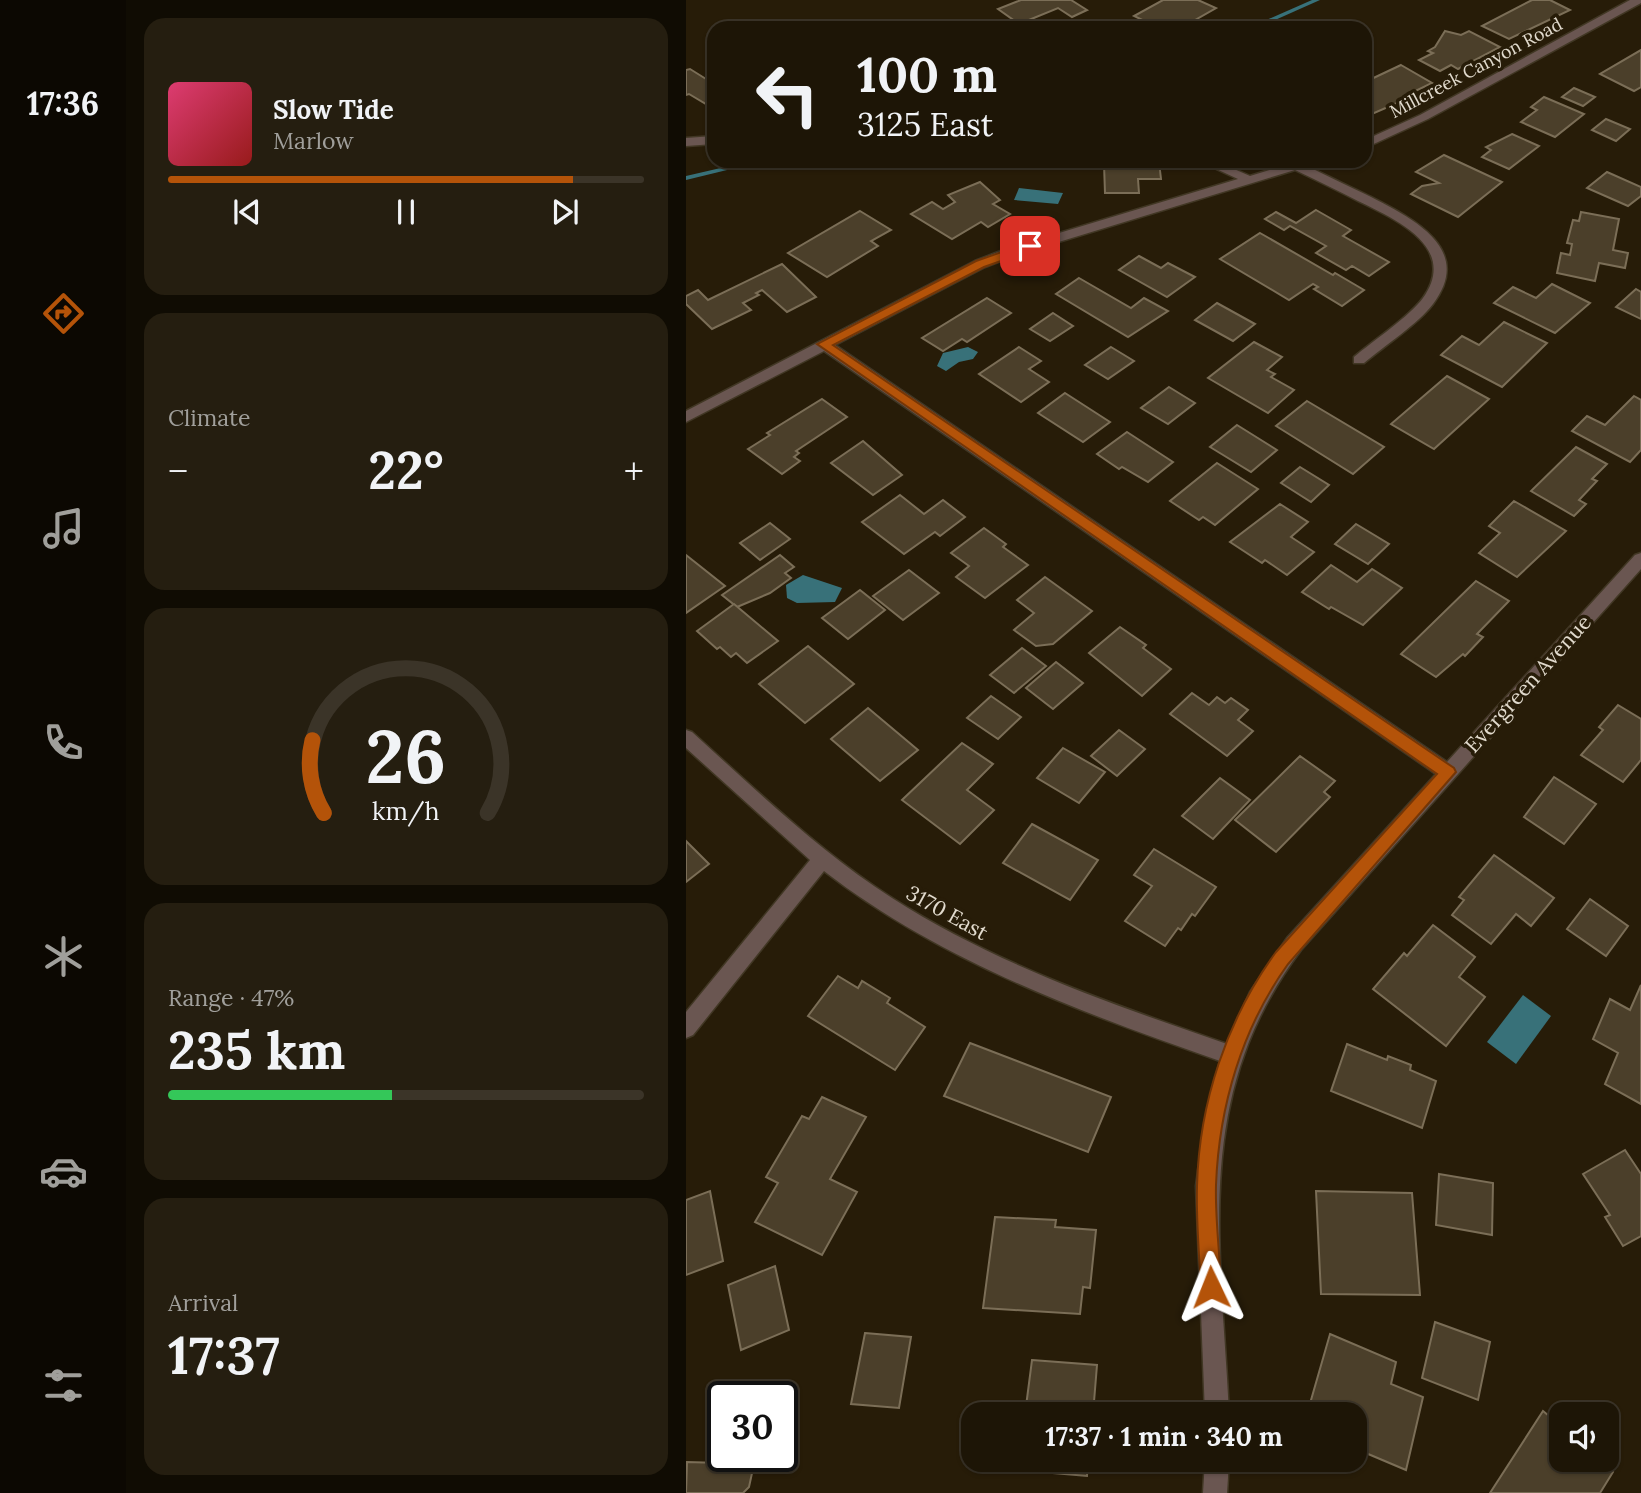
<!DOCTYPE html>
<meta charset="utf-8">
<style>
body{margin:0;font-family:Lora,serif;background:#251e10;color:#f1f3f6;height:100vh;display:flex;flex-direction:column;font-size:26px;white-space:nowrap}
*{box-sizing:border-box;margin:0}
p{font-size:23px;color:#a09f9b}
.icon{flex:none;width:38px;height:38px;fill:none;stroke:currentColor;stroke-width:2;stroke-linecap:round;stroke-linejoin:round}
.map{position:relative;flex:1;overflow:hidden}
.details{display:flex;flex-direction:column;gap:18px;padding:18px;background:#100c03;width:560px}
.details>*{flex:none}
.guide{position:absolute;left:21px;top:21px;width:665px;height:147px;border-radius:21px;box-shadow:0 2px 5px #0004,0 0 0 2px #3b3428;background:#1d1506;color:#f1f3f6;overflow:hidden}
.tools{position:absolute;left:863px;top:1402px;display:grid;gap:14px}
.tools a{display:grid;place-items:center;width:70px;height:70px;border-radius:14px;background:#1d1506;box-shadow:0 2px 5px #0004,0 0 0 2px #3b3428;font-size:35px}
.speed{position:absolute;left:21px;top:1381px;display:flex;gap:14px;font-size:35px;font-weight:700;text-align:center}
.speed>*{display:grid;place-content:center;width:91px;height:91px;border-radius:50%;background:#1d1506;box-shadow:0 2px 5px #0004,0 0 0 2px #3b3428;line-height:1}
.speed .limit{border:4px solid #111;border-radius:10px;background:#fff;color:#111}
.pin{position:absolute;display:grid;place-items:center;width:60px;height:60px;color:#fff;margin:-30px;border-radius:14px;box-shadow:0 4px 10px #0006}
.me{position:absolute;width:77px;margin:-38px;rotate:358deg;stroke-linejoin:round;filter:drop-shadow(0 0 5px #0008)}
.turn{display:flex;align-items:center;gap:24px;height:147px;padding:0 35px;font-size:32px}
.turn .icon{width:91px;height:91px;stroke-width:2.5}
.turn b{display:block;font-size:49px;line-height:60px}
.big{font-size:52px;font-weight:800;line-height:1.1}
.details .tile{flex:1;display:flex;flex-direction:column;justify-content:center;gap:10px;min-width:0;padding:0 24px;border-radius:21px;background:#251e10}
.details .dial{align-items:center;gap:0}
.dial svg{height:182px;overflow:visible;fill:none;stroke:#3b3428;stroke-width:7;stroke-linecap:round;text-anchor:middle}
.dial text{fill:#f1f3f6;stroke:none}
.song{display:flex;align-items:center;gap:21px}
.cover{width:84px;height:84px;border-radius:10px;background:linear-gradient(135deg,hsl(340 70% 55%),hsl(0 70% 35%))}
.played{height:7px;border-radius:4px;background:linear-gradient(90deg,#b45309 85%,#3b3428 85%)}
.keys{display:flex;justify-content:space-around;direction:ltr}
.heat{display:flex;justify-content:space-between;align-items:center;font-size:38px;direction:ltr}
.charge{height:10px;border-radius:5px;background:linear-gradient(90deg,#34c759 47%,#3b3428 0)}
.trip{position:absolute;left:275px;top:1402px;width:406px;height:70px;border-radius:21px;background:#1d1506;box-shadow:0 2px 5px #0004,0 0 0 2px #3b3428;font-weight:800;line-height:70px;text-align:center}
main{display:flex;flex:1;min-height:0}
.tab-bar{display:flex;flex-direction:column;width:126px;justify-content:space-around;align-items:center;background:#0c0802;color:#a09f9b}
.tab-bar .icon{width:49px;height:49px}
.tab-bar .active{color:#b45309}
.tab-bar b{font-size:32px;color:#f1f3f6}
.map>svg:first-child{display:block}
</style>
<main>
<nav class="tab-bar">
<b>17:36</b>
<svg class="icon active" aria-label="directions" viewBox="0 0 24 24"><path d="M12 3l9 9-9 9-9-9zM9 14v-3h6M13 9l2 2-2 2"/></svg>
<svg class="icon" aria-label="music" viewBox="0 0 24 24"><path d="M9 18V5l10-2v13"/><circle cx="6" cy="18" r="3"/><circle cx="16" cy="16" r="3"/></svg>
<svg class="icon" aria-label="phone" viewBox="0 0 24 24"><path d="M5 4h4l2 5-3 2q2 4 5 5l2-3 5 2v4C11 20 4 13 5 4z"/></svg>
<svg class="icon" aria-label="climate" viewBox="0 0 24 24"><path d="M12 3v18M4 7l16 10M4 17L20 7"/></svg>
<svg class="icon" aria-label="car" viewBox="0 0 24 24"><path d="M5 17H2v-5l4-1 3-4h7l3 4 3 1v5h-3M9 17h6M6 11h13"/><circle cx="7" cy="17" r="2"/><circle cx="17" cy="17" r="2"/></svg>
<svg class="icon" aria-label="filters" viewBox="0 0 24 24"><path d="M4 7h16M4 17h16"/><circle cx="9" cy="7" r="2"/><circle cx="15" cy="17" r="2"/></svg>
</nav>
<section class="details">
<div class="tile">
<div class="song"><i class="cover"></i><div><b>Slow Tide</b><p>Marlow</p></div></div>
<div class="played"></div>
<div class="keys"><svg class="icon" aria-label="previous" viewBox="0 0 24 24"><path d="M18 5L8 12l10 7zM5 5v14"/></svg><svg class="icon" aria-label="pause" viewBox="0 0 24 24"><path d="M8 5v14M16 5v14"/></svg><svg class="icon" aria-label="next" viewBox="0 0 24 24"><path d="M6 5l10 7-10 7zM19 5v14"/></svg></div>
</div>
<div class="tile"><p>Climate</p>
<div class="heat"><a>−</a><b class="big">22°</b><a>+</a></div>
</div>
<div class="tile dial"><svg viewBox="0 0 100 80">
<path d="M14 69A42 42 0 1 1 86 69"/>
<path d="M14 69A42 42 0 0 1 9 37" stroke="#b45309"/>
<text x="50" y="56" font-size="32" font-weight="700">26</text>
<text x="50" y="72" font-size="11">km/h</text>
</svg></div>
<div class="tile"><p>Range · 47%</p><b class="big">235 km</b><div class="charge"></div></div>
<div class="tile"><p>Arrival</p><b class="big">17:37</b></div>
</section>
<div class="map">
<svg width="955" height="1493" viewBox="0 0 955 1493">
<rect width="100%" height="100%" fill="#271c08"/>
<g fill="#387179">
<polygon points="333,188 377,193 372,204 328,200"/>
<polygon points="282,347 292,352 287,359 273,362 260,371 251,366 257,353"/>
<polygon points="117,575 156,588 149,602 111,603 101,598 100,585"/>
<polygon points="837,995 865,1016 830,1064 801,1042"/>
</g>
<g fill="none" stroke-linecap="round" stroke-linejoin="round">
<g fill="#387179" fill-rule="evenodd">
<polygon points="626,0 634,0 571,28 562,28"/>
<polygon points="65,161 78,161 0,180 0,176"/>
</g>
</g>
<g fill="#4b3f2a" stroke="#7b6e57" stroke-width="2">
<polygon points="335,0 385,0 401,10 386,17 372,8 333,24 312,9"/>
<polygon points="477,0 512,0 530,8 495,28 473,28 448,16"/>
<polygon points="846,0 864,0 884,10 823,39 796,26"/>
<polygon points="759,31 775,35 783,31 814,47 772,69 765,65 754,71 733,60 747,53 742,51 749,47"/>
<polygon points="955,50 955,87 948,91 914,74"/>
<polygon points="715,65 746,83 715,98 718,100 679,117 679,82"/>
<polygon points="4,69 28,84 28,100 20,104 3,94 0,95 0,70"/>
<polygon points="888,88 909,97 897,106 876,97"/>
<polygon points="858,97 898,114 869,137 835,122 851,110 845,107"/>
<polygon points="920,119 944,129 930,141 906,130"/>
<polygon points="826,134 853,146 823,169 796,157 805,150 800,147"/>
<polygon points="758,155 816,182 772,217 725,194 736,186 753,183 730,172"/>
<polygon points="473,162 475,179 452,179 453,193 419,193 418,164"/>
<polygon points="921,172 955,187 955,196 942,206 901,188"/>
<polygon points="294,182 314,200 307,204 324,214 302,227 295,222 266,239 225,214 246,202 257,209 269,202 262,195"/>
<polygon points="630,210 665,230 657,236 703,262 683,276 666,266 660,270 630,253 640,246 604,226 598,230 579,219 590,212 610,223"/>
<polygon points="174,211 205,230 185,241 192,246 141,277 102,253"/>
<polygon points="895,212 933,219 927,250 942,253 939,268 913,263 909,281 871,273 875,253 884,255 886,244 881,243 887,220 893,221"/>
<polygon points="574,233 647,275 649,273 678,290 656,306 628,289 632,287 627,284 603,300 534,259"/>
<polygon points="453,256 475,268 482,263 509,277 481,297 433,270"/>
<polygon points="96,264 130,297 101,312 76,290 70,293 73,295 57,303 65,310 26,329 0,304 0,296 12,290 22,300"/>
<polygon points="393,278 445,308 458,298 482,311 442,337 370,294"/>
<polygon points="866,284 904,303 869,333 808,303 827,287 850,298"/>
<polygon points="950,289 955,292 955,319 930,307"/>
<polygon points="301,298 325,313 281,342 276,339 257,351 236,338"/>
<polygon points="531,303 569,324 547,341 509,320"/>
<polygon points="367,313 387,326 364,341 344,329"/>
<polygon points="818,322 861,343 816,387 755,355 776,336 793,345"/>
<polygon points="568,342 596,357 581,370 589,374 585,377 608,390 582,413 522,378"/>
<polygon points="333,347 355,361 343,369 363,382 335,402 293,374"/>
<polygon points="425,347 448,361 422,379 399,365"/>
<polygon points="761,376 803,399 748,449 705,424"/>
<polygon points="483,387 509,403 482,424 455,408"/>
<polygon points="379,393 424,422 397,442 352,413"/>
<polygon points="948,396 955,400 955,450 944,462 886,431 901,416 919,425"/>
<polygon points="136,399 161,417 110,451 113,453 108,457 114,461 96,474 62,449 84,435 81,433"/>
<polygon points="621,401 698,447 667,474 590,426"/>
<polygon points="551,425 591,450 565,472 524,447"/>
<polygon points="441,432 487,462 462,482 436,467 433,469 411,454"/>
<polygon points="177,441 216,475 187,495 145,463"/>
<polygon points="890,447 921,464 906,479 911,481 893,500 900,504 888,516 845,491"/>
<polygon points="531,463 572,489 529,525 517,517 513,520 484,501"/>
<polygon points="614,467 643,485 625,502 595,483"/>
<polygon points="214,495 238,514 257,500 279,517 254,536 249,532 218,554 176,522"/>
<polygon points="828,501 880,531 831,577 793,553 814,533 803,526"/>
<polygon points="594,504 622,522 605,537 628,552 601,575 579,560 576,563 544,542"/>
<polygon points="84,523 104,539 74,560 54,543"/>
<polygon points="670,524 703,544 682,564 649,544"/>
<polygon points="298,528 320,544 317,547 342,565 299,598 270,577 283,566 265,553"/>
<polygon points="0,555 39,586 0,613"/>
<polygon points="94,555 108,567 99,573 105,578 84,593 51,607 36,595"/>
<polygon points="645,565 671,582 686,569 716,588 677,625 645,607 643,609 616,592"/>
<polygon points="223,570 253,593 217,620 187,596"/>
<polygon points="359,577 406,611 367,644 350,646 328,630 348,613 331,600"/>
<polygon points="790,581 823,601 791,634 797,637 779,656 777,654 750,677 715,654"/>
<polygon points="174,590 199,610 162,639 136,618"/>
<polygon points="48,604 92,641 61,663 50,653 45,657 34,647 31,649 11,631"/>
<polygon points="434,627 460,645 457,648 485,669 456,696 403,653"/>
<polygon points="122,646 168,684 119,723 73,684"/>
<polygon points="336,648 360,666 328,693 304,675"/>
<polygon points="370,662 397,683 367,709 340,688"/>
<polygon points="506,693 523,705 531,697 539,703 545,698 562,710 552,720 567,731 541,756 484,714"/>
<polygon points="305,696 335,717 312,739 281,718"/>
<polygon points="932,705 955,719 955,760 937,782 895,755 917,730 913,727"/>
<polygon points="182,708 232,750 194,781 145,739"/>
<polygon points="433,730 459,749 431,776 405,756"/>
<polygon points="276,743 307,764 281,790 308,810 274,844 216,800"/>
<polygon points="377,748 419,772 393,803 351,778"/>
<polygon points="614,756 649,781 638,792 644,797 590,852 549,820"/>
<polygon points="868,777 910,804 878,844 838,817"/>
<polygon points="534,778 564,800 527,839 496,816"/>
<polygon points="346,824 412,860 384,900 317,863"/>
<polygon points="0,841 23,864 0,882"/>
<polygon points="468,849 530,887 509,916 506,914 495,930 492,928 479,946 439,921 466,886 448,875"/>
<polygon points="808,855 868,898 845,926 830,914 805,944 766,915 778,900 773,897"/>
<polygon points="904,899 942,926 920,956 881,929"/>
<polygon points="747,925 789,957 773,977 799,997 760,1046 687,989 718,953 721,956"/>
<polygon points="152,976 172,988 176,981 204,998 201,1003 239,1027 209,1070 122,1016"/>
<polygon points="955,985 955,1104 919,1084 932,1053 907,1039 924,999 944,1010"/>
<polygon points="284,1043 425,1097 402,1152 258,1096"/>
<polygon points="661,1044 701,1060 702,1056 725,1065 724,1070 750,1081 736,1128 645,1091"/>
<polygon points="136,1097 180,1117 144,1179 171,1192 136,1255 69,1222 92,1183 80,1177 116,1116 123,1119"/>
<polygon points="939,1150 955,1174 955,1236 937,1246 919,1217 924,1215 897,1174"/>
<polygon points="753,1174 807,1183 806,1235 750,1225"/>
<polygon points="24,1191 37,1261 0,1275 0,1200"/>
<polygon points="630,1191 726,1193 734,1295 635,1294"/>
<polygon points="309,1217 370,1220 369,1227 410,1230 404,1288 397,1287 394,1314 297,1308"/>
<polygon points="89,1266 103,1330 55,1350 42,1285"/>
<polygon points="749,1322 804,1342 792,1400 736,1378"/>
<polygon points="179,1333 225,1337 213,1408 165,1404"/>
<polygon points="644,1334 710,1362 705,1384 737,1397 720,1470 668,1448 668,1414 621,1414"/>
<polygon points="346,1360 411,1365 407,1414 339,1414"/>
<polygon points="857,1411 875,1426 875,1460 912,1460 927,1472 914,1493 804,1493"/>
<polygon points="333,1460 402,1460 401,1476 332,1470"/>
<polygon points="1,1462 68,1464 63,1487 57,1493 0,1493"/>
</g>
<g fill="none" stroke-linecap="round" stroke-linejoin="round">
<g stroke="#413724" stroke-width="3">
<g id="street">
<polygon points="944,0 955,0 955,3 742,119 679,148 679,140 734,115"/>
<polygon points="28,136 28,144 0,146 0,138"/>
<polygon points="254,161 323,161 317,165 260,165"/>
<path d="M513 161H530L564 176 612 161H631L621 166C640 175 659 185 679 194 722 216 790 247 747 304 733 323 697 347 678 363H668V357C687 341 724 316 737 298 773 247 709 219 672 201 651 190 630 180 609 170L330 255 299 267 149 345 761 762 949 555 955 553V569L615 950C505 1096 535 1244 543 1414H519L510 1186 519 1120 534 1061C395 1012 256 962 138 871L7 1035 0 1038V1012L124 860 0 748V730L6 732C70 790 133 851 206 898 309 964 425 1004 541 1044L564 992 601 938 750 774 138 351 0 422V411L289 261 320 249 552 179Z"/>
<polygon points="519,1460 543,1460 541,1493 517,1493"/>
</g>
</g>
<use href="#street" fill="#6a5651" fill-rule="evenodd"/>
</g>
<path fill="#b45309" stroke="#753606" stroke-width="2" d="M344 242 350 246 349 249 298 267 147 345 768 768 770 772 602 964C556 1028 533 1106 530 1185 529 1219 534 1254 535 1287L532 1294 525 1297 518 1294 515 1287C513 1254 510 1219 511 1186 513 1103 541 1019 590 952L751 774 131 344 290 261Z"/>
<g text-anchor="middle" stroke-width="7" stroke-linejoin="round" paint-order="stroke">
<g font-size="18" fill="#e1dacd" stroke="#271c08">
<text transform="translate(790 68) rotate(-28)" y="6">Millcreek Canyon Road</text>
</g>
<g font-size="21" fill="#e1dacd" stroke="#271c08">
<text transform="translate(842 684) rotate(-48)" y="7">Evergreen Avenue</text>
<text transform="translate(261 913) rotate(29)" y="7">3170 East</text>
</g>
</g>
</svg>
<div class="tools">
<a><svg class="icon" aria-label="sound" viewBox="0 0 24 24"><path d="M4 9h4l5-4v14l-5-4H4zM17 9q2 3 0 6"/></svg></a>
</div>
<div class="speed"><div class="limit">30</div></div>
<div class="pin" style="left:344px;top:246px;background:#d93025"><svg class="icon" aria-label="arrive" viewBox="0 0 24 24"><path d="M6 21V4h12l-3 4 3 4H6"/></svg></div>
<svg class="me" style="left:525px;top:1287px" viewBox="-20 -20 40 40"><path d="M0-17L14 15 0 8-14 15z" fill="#b45309" stroke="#fff" stroke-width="4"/></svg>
<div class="trip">17:37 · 1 min · 340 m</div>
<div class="guide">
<div class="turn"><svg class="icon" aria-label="left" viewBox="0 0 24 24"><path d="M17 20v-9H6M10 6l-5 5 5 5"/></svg><div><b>100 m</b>3125 East</div></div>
</div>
</div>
</main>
